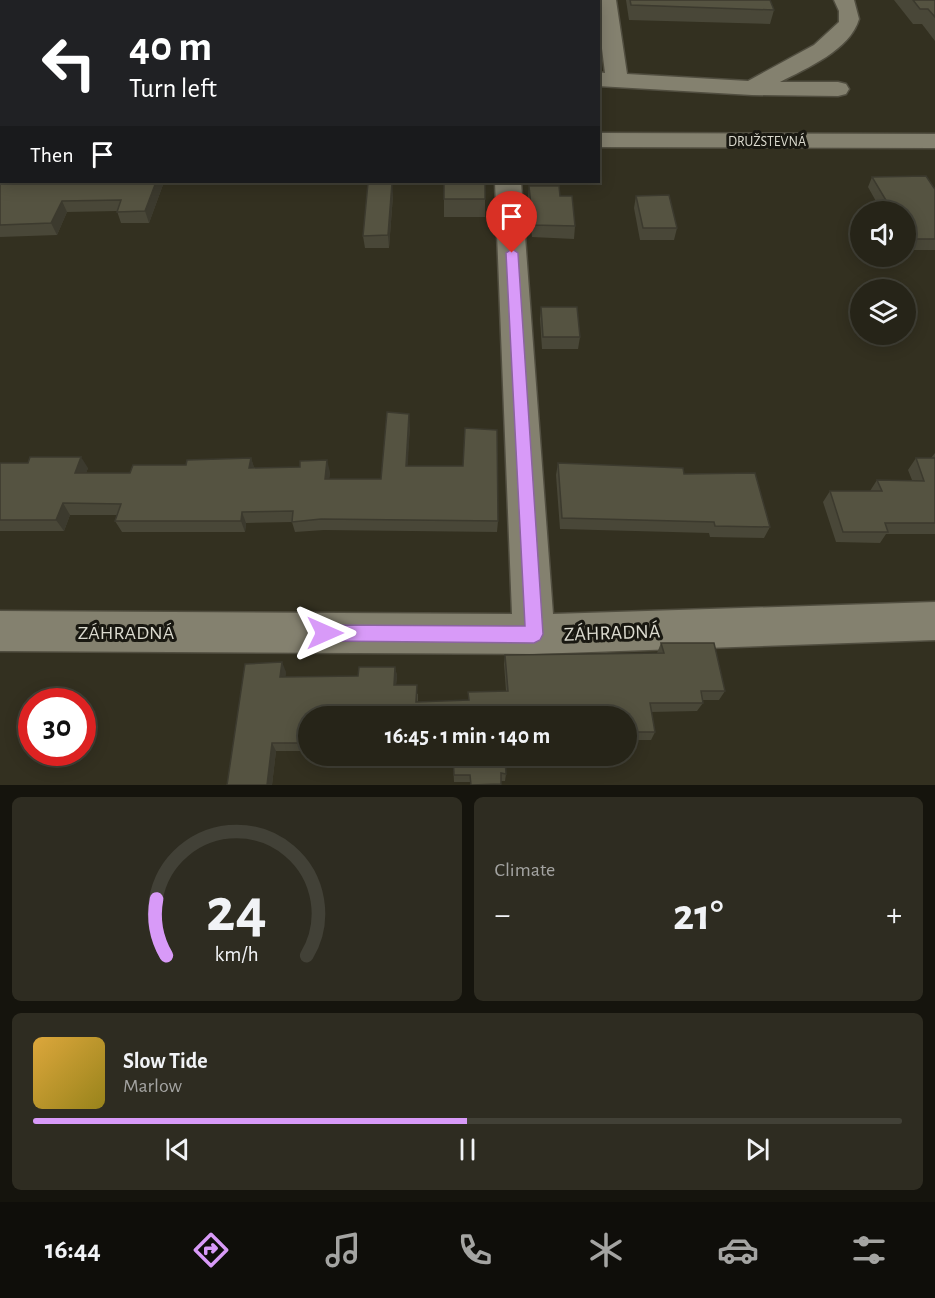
<!DOCTYPE html>
<meta charset="utf-8">
<style>
body{margin:0;font-family:"Alegreya Sans",sans-serif;background:#2e2c21;color:#f1f3f6;height:100vh;display:flex;flex-direction:column;font-size:22px;white-space:nowrap}
*{box-sizing:border-box;margin:0}
p{font-size:20px;color:#a4a4a2}
.icon{flex:none;width:33px;height:33px;fill:none;stroke:currentColor;stroke-width:2;stroke-linecap:round;stroke-linejoin:round}
.map{position:relative;height:785px;overflow:hidden}
.details{display:flex;flex-direction:column;gap:12px;padding:12px;background:#15140d;flex:1}
.details>*{flex:none}
.hud{position:absolute;left:0px;top:0px;width:600px;height:183px;box-shadow:0 3px 15px #0003,0 0 0 2px #424137;background:#202124;color:#fff;overflow:hidden}
.fabs{position:absolute;left:850px;top:201px;display:grid;gap:12px}
.fabs a{display:grid;place-items:center;width:66px;height:66px;border-radius:50%;background:#262418;box-shadow:0 3px 15px #0003,0 0 0 2px #424137;font-size:30px}
.speed{position:absolute;left:18px;top:688px;display:flex;gap:12px;font-size:30px;font-weight:700;text-align:center}
.speed>*{display:grid;place-content:center;width:78px;height:78px;border-radius:50%;background:#262418;box-shadow:0 3px 15px #0003,0 0 0 2px #424137;line-height:1}
.speed .limit{border:9px solid #d22;background:#fff;color:#111}
.pin{position:absolute;display:grid;place-items:center;width:51px;height:51px;color:#fff;margin:-62px -26px;border-radius:50% 50% 50% 0;rotate:-45deg;box-shadow:0 0 6px #0007}
.pin .icon{rotate:45deg}
.me{position:absolute;width:66px;margin:-33px;rotate:90deg;stroke-linejoin:round;filter:drop-shadow(0 0 4px #0008)}
.turn{display:flex;align-items:center;gap:21px;height:126px;padding:0 30px;font-size:27px}
.turn .icon{width:78px;height:78px;stroke-width:2.5}
.turn b{display:block;font-size:42px;line-height:51px}
.then{display:flex;align-items:center;height:57px;padding:0 30px;background:#0003;gap:12px;font-size:22px}
.big{font-size:45px;font-weight:700;line-height:1.1}
.details .tile{flex:1;display:flex;flex-direction:column;justify-content:center;gap:9px;min-width:0;padding:0 21px;border-radius:9px;background:#2e2c21}
.details .dial{align-items:center;gap:0}
.dial svg{height:156px;overflow:visible;fill:none;stroke:#424137;stroke-width:7;stroke-linecap:round;text-anchor:middle}
.dial text{fill:#f1f3f6;stroke:none}
.song{display:flex;align-items:center;gap:18px}
.cover{width:72px;height:72px;border-radius:9px;background:linear-gradient(135deg,hsl(40 70% 55%),hsl(50 70% 35%))}
.played{height:6px;border-radius:3px;background:linear-gradient(90deg,#d89af8 50%,#424137 50%)}
.keys{display:flex;justify-content:space-around;direction:ltr}
.heat{display:flex;justify-content:space-between;align-items:center;font-size:33px;direction:ltr}
.details .tiles{flex:1;display:grid;gap:12px;grid-template-columns:1fr 1fr}
.tile:last-child{grid-column:span 2}
.trip{position:absolute;left:298px;top:706px;width:339px;height:60px;border-radius:30px;background:#262418;box-shadow:0 3px 15px #0003,0 0 0 2px #424137;font-weight:700;line-height:60px;text-align:center}
.tab-bar{display:flex;height:96px;justify-content:space-around;align-items:center;background:#0f0e0a;color:#a4a4a2}
.tab-bar .icon{width:42px;height:42px}
.tab-bar .current{color:#d89af8}
.tab-bar b{font-size:27px;color:#f1f3f6}
.map>svg:first-child{display:block}
</style>
<div class="map">
<svg width="935" height="785" viewBox="0 0 935 785">
<rect width="100%" height="100%" fill="#333020"/>
<g fill="none" stroke-linecap="round" stroke-linejoin="round">
<g stroke="#514e40" stroke-width="3">
<g id="minor">
<rect x="251" y="0" width="20" height="2"/>
<rect x="461" y="0" width="20" height="2"/>
<path d="M596 0H616L627 74 748 81 814 45 839 22V11L834 0H854L859 19C850 50 807 68 780 82H838L846 84 849 89 846 94 838 96 752 95 598 86V72L605 73Z"/>
<polygon points="2,6 2,18 0,19 0,7"/>
<rect x="0" y="131" width="2" height="14"/>
<polygon points="598,133 935,134 935,148 598,147"/>
<polygon points="495,182 521,182 553,614 935,602 935,640 534,654 0,651 0,611 512,614"/>
</g>
</g>
<use href="#minor" fill="#84816f" fill-rule="evenodd"/>
</g>
<g fill="#494738">
<polygon points="626,0 770,0 774,10 770,24 629,20"/>
<polygon points="894,0 935,0 935,41 922,24 913,24"/>
<polygon points="0,168 164,182 149,223 121,223 117,211 67,212 57,235 0,237"/>
<polygon points="872,177 935,188 935,250 906,250 906,212 882,212 868,187"/>
<polygon points="529,186 560,196 575,226 574,239 532,237 528,198"/>
<polygon points="393,195 389,248 365,248 363,236"/>
<polygon points="636,196 677,228 674,240 640,240 634,208"/>
<rect x="444" y="199" width="41" height="18"/>
<polygon points="541,307 580,337 578,349 542,349 540,319"/>
<polygon points="410,426 407,466 463,466 498,521 497,532 324,530 295,532 292,522 246,523 245,532 122,532 115,521 117,515 70,515 64,531 0,531 0,463 88,468 86,473 130,473 186,465 251,458 254,468 330,472 329,479 381,479"/>
<polygon points="935,453 935,534 886,534 880,543 836,542 823,502 830,491 870,491 877,480 912,480 908,470 916,458 931,458"/>
<polygon points="558,463 684,474 770,527 764,538 710,537 709,533 560,529 556,475"/>
<polygon points="661,643 725,691 719,700 702,700 703,703 697,711 651,712 655,732 651,740 627,740 627,717 309,717 309,751 276,751 272,785 227,785 286,672 285,677 358,676 395,667 397,676 396,685 418,694 418,702 468,700 468,692 506,691 504,664 505,655 657,653"/>
<polygon points="352,756 505,756 506,774 505,781 501,781 501,785 471,785 470,782 454,782 453,761 355,762"/>
</g>
<g fill="#3c3a2e">
<polygon points="156,182 164,182 149,223 145,211"/>
<polygon points="392,183 393,195 389,248 388,235"/>
<polygon points="62,201 67,212 57,235 51,223"/>
<polygon points="409,414 410,426 407,478 406,466"/>
<polygon points="81,457 88,468 82,484 75,473"/>
<polygon points="251,458 255,470 249,468"/>
<polygon points="327,460 330,472 328,490 325,479"/>
<polygon points="63,503 70,515 64,531 56,520"/>
<polygon points="242,512 246,523 245,532 241,521"/>
<polygon points="282,662 286,672 284,686 280,677"/>
<polygon points="395,667 397,676 395,694 394,685"/>
<polygon points="272,743 276,751 272,785 267,785"/>
</g>
<g fill="#555341" stroke="#3c3a2e" stroke-width="1.5">
<polygon points="285,0 460,0 460,2 284,2"/>
<polygon points="630,0 770,0 774,10 631,5"/>
<polygon points="913,0 935,0 935,17 928,9 920,9"/>
<polygon points="0,168 2,168 2,182 156,182 145,211 117,212 121,200 62,201 51,223 0,225"/>
<polygon points="926,176 934,188 935,188 935,239 910,239 906,233 906,212 893,212 872,177"/>
<rect x="444" y="182" width="41" height="17"/>
<polygon points="368,183 392,183 388,235 363,236"/>
<polygon points="529,186 559,186 560,196 572,196 575,226 533,225"/>
<polygon points="669,195 677,228 643,228 636,196"/>
<polygon points="541,307 577,307 580,337 543,337"/>
<polygon points="387,412 409,414 406,466 463,466 465,428 497,430 498,521 321,519 292,522 293,511 242,512 241,521 115,521 121,504 63,503 56,520 0,520 0,463 28,463 30,457 81,457 75,473 130,473 133,465 186,465 187,460 251,458 249,468 300,467 300,461 327,460 325,479 381,479"/>
<polygon points="916,458 935,458 935,523 885,523 888,532 843,532 830,491 882,491 877,480 924,481"/>
<polygon points="558,463 683,468 684,474 755,473 770,527 715,526 714,522 562,518"/>
<polygon points="661,643 714,643 725,691 701,691 703,703 650,703 655,732 627,732 627,717 309,717 309,743 272,743 267,785 227,785 245,664 282,662 280,677 358,676 359,667 395,667 394,685 417,685 416,702 469,700 468,692 508,691 505,655 664,653"/>
<polygon points="453,756 505,756 506,774 501,773 501,784 471,785 470,775 454,775"/>
</g>
<polygon fill="#d89af8" stroke="#8c64a1" stroke-width="1.5" points="512,249 518,253 543,634 540,640 534,643 325,641 319,639 317,633 319,627 325,625 525,626 506,253"/>
<g text-anchor="middle" stroke-width="6" stroke-linejoin="round" paint-order="stroke">
<g font-size="14" fill="#dbdacf" stroke="#191811">
<text x="767" y="146">DRUŽSTEVNÁ</text>
</g>
<g font-size="20" fill="#dbdacf" stroke="#191811">
<text x="126" y="639">ZÁHRADNÁ</text>
<text transform="translate(612 632) rotate(-2)" y="7">ZÁHRADNÁ</text>
</g>
</g>
</svg>
<div class="fabs">
<a><svg class="icon" aria-label="sound" viewBox="0 0 24 24"><path d="M4 9h4l5-4v14l-5-4H4zM17 9q2 3 0 6"/></svg></a>
<a><svg class="icon" aria-label="layers" viewBox="0 0 24 24"><path d="M12 4l9 5-9 5-9-5zM3 14l9 5 9-5"/></svg></a>
</div>
<div class="speed"><div class="limit">30</div></div>
<div class="pin" style="left:512px;top:253px;background:#d93025"><svg class="icon" aria-label="arrive" viewBox="0 0 24 24"><path d="M6 21V4h12l-3 4 3 4H6"/></svg></div>
<svg class="me" style="left:325px;top:633px" viewBox="-20 -20 40 40"><path d="M0-17L14 15 0 8-14 15z" fill="#d89af8" stroke="#fff" stroke-width="4"/></svg>
<div class="trip">16:45 · 1 min · 140 m</div>
<div class="hud">
<div class="turn"><svg class="icon" aria-label="left" viewBox="0 0 24 24"><path d="M17 20v-9H6M10 6l-5 5 5 5"/></svg><div><b>40 m</b>Turn left</div></div>
<div class="then">Then<svg class="icon" aria-label="arrive" viewBox="0 0 24 24"><path d="M6 21V4h12l-3 4 3 4H6"/></svg></div>
</div>
</div>
<section class="details">
<div class="tiles">
<div class="tile dial"><svg viewBox="0 0 100 80">
<path d="M14 69A42 42 0 1 1 86 69"/>
<path d="M14 69A42 42 0 0 1 9 40" stroke="#d89af8"/>
<text x="50" y="56" font-size="32" font-weight="700">24</text>
<text x="50" y="72" font-size="11">km/h</text>
</svg></div>
<div class="tile"><p>Climate</p>
<div class="heat"><a>−</a><b class="big">21°</b><a>+</a></div>
</div>
<div class="tile">
<div class="song"><i class="cover"></i><div><b>Slow Tide</b><p>Marlow</p></div></div>
<div class="played"></div>
<div class="keys"><svg class="icon" aria-label="previous" viewBox="0 0 24 24"><path d="M18 5L8 12l10 7zM5 5v14"/></svg><svg class="icon" aria-label="pause" viewBox="0 0 24 24"><path d="M8 5v14M16 5v14"/></svg><svg class="icon" aria-label="next" viewBox="0 0 24 24"><path d="M6 5l10 7-10 7zM19 5v14"/></svg></div>
</div>
</div>
</section>
<nav class="tab-bar">
<b>16:44</b>
<svg class="icon current" aria-label="directions" viewBox="0 0 24 24"><path d="M12 3l9 9-9 9-9-9zM9 14v-3h6M13 9l2 2-2 2"/></svg>
<svg class="icon" aria-label="music" viewBox="0 0 24 24"><path d="M9 18V5l10-2v13"/><circle cx="6" cy="18" r="3"/><circle cx="16" cy="16" r="3"/></svg>
<svg class="icon" aria-label="phone" viewBox="0 0 24 24"><path d="M5 4h4l2 5-3 2q2 4 5 5l2-3 5 2v4C11 20 4 13 5 4z"/></svg>
<svg class="icon" aria-label="climate" viewBox="0 0 24 24"><path d="M12 3v18M4 7l16 10M4 17L20 7"/></svg>
<svg class="icon" aria-label="car" viewBox="0 0 24 24"><path d="M5 17H2v-5l4-1 3-4h7l3 4 3 1v5h-3M9 17h6M6 11h13"/><circle cx="7" cy="17" r="2"/><circle cx="17" cy="17" r="2"/></svg>
<svg class="icon" aria-label="filters" viewBox="0 0 24 24"><path d="M4 7h16M4 17h16"/><circle cx="9" cy="7" r="2"/><circle cx="15" cy="17" r="2"/></svg>
</nav>
